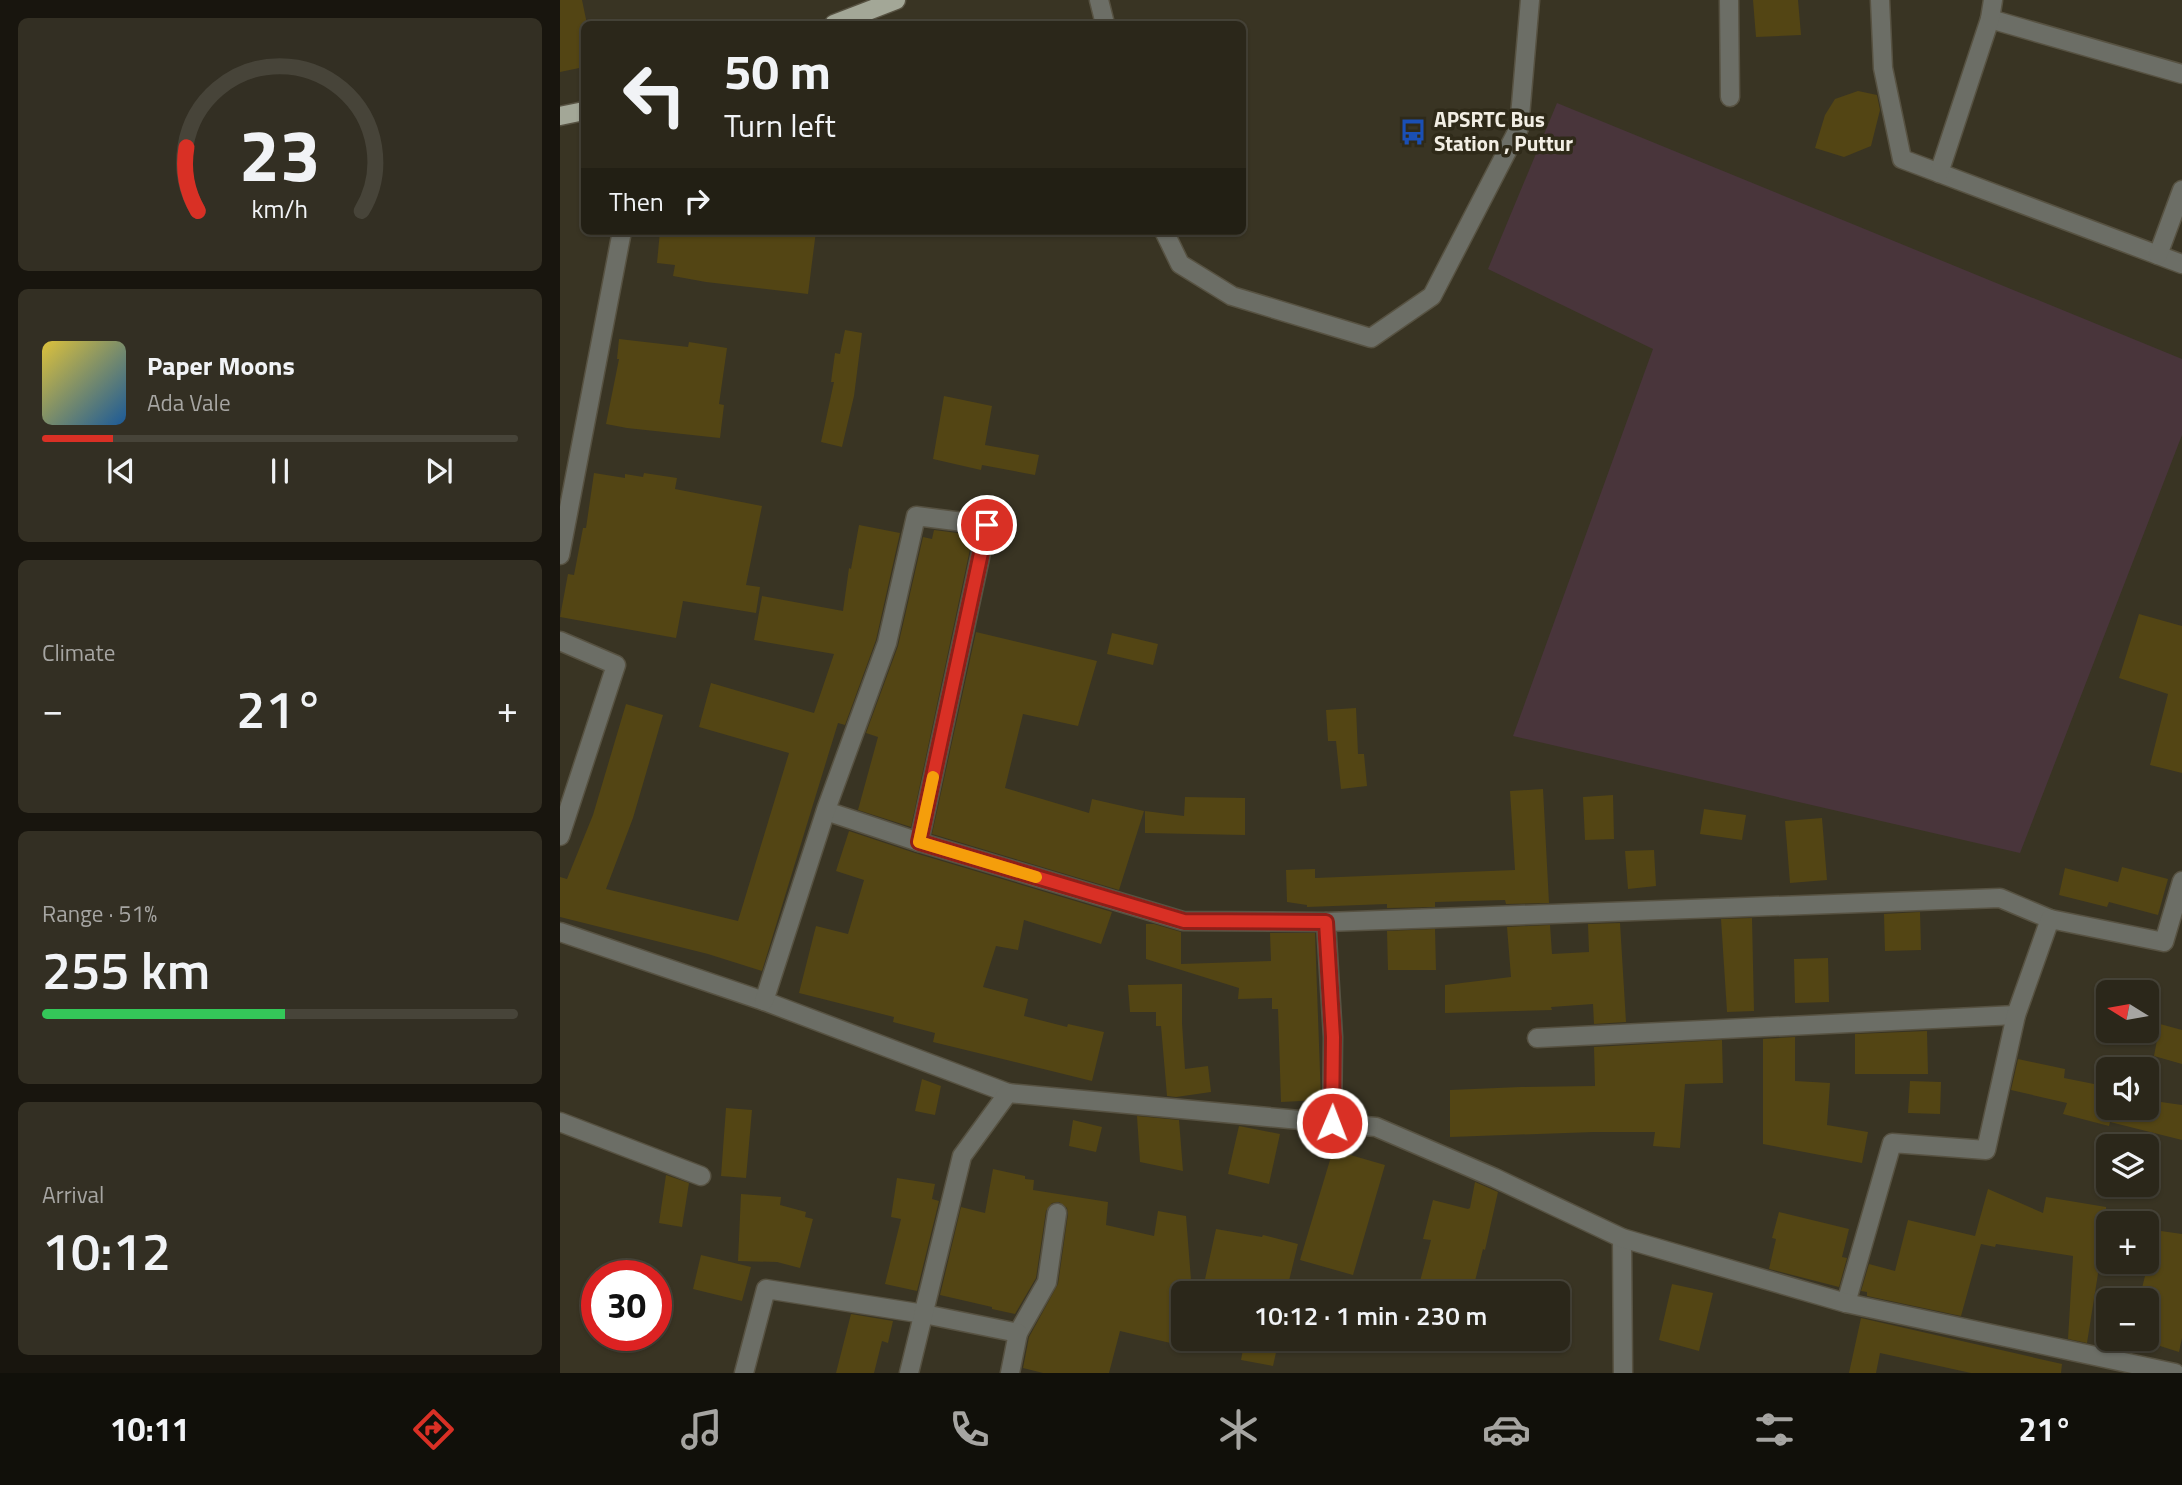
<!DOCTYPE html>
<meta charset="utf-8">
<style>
body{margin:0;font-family:"Titillium Web",sans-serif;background:#332f23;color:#f1f3f6;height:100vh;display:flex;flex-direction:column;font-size:26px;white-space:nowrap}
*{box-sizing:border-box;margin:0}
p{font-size:23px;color:#a6a5a2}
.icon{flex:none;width:38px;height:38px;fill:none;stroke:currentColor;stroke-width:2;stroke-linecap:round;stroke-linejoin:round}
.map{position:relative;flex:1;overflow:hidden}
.drawer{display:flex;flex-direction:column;gap:18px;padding:18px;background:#18150e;width:560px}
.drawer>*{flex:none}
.banner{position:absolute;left:21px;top:21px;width:665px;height:214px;border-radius:10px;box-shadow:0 2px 5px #0004,0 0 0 2px #474439;background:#2b271a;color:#f1f3f6;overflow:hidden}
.needle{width:46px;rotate:281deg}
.tools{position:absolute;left:1536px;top:980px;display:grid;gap:14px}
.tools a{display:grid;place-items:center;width:63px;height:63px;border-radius:10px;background:#2b271a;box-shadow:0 2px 5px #0004,0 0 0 2px #474439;font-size:35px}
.speed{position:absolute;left:21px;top:1260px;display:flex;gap:14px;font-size:35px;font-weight:700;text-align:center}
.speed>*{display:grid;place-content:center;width:91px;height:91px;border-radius:50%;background:#2b271a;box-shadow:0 2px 5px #0004,0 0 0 2px #474439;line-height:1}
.speed .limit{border:10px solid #d22;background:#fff;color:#111}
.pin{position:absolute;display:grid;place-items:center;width:60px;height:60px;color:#fff;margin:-30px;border:4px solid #fff;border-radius:50%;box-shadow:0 2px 7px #0007}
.me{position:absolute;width:77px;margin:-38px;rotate:1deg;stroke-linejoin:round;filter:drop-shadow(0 0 5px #0008)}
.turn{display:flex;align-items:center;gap:24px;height:147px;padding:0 28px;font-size:32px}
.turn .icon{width:91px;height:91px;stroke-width:2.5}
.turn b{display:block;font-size:49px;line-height:60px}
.then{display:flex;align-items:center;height:66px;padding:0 28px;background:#0003;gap:14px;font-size:26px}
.big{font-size:52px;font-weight:600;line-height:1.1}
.drawer .tile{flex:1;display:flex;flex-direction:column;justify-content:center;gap:10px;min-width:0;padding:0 24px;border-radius:10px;background:#332f23}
.drawer .dial{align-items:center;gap:0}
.dial svg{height:182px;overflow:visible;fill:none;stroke:#474439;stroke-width:7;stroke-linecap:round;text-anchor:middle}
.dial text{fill:#f1f3f6;stroke:none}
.song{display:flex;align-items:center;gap:21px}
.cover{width:84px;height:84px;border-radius:10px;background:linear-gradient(135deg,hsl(50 70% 55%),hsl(210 70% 35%))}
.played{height:7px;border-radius:4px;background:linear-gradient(90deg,#d93025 15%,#474439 15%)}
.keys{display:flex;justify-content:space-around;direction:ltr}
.heat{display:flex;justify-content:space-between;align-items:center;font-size:38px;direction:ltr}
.charge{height:10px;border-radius:5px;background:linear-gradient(90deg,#34c759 51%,#474439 0)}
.trip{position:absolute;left:611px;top:1281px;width:399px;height:70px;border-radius:10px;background:#2b271a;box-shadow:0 2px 5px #0004,0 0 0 2px #474439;font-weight:600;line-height:70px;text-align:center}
.tab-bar{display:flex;height:112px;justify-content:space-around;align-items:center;background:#11100a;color:#a6a5a2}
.tab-bar .icon{width:49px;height:49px}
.tab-bar .on{color:#d93025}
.tab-bar b{font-size:32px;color:#f1f3f6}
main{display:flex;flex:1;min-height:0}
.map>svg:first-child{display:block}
</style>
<main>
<section class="drawer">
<div class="tile dial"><svg viewBox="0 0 100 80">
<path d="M14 69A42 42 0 1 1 86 69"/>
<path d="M14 69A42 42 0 0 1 9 41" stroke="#d93025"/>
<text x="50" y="56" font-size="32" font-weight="700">23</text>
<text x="50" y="72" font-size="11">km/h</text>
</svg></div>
<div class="tile">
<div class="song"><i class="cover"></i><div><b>Paper Moons</b><p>Ada Vale</p></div></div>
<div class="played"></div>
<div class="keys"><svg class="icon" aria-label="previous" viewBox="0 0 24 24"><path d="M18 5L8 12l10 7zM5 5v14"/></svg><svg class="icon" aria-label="pause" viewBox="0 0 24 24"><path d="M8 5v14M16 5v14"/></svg><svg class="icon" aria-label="next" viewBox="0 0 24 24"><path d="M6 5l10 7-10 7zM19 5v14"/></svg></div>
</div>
<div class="tile"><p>Climate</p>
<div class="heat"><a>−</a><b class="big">21°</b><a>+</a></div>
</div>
<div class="tile"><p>Range · 51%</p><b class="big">255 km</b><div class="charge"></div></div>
<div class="tile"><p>Arrival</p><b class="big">10:12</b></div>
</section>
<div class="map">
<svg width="1622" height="1373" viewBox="0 0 1622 1373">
<rect width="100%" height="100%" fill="#393423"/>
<polygon fill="#49353b" points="997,103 1622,359 1622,435 1460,853 953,736 1093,349 928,269"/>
<g fill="#534514">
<polygon points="0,0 22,0 27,24 24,24 24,67 0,72"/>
<polygon points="1193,0 1238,0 1241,35 1196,37"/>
<polygon points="1298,91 1317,95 1320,110 1311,146 1284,157 1255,148 1265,115 1275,99"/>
<polygon points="100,231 256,231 248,294 146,282 113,276 115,265 97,263"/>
<polygon points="285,330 302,333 294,396 282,447 261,442 274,382 271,382 275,353 280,354"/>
<polygon points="59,339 128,347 129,342 167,348 159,404 164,405 160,438 67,428 46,424 59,359 57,359"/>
<polygon points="384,396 432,406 425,445 479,455 475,475 422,465 421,470 373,459"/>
<polygon points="34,473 65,478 65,474 83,477 84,473 117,478 115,489 202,506 186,585 200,587 196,613 123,601 116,638 0,617 8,574 14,575 23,528 26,528"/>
<polygon points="299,525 340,533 316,640 285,725 278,723 202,971 148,954 0,917 0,877 7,879 33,815 66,704 103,715 73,818 46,889 178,921 229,753 139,727 151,683 254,713 274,654 194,640 202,596 283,611 289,568 291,569"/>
<polygon points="374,530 413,535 351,827 298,810 318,737 306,733 338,646 363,537 372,539"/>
<polygon points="1579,614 1622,626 1622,773 1590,765 1608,694 1559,678"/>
<polygon points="416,632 537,661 518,726 463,714 445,788 529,813 532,799 584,811 559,890 372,834"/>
<polygon points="552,633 598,644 593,665 547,654"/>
<polygon points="796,708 798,754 804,754 807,786 781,789 776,741 768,741 766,710"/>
<polygon points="983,789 989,903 946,904 945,900 875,902 875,907 827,908 827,904 747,907 747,905 727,902 726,870 755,869 755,878 955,870 950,791"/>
<polygon points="1053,795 1054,839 1025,840 1023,797"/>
<polygon points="625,797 685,798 685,835 585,833 585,811 624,816"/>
<polygon points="1144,809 1186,815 1182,840 1140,834"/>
<polygon points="1262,818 1267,880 1230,883 1225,821"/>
<polygon points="289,831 355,853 552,912 541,944 464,920 458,950 436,946 423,987 468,999 464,1016 507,1027 508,1024 544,1032 532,1081 373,1042 375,1033 333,1022 334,1017 239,993 256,926 288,934 304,880 276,871"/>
<polygon points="1094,850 1096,886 1068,889 1065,851"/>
<polygon points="1562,867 1608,879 1598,915 1549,902 1547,907 1499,895 1505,868 1558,882"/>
<polygon points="1360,912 1361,950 1325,951 1324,914"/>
<polygon points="1192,918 1194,1011 1167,1012 1161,919"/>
<polygon points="1060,923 1066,1022 1034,1024 1033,1004 991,1007 992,1010 885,1013 885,985 951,977 947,927 990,925 992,954 1029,952 1028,924"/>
<polygon points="586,924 594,924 621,932 621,964 711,961 710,933 755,933 761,1100 721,1102 718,1009 712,1009 712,998 678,999 679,988 586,959"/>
<polygon points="875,929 876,970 828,970 827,931"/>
<polygon points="1268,958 1269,1002 1235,1003 1234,959"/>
<polygon points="622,984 622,1023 625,1069 648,1066 651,1092 616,1097 607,1096 601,1026 596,1026 596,1012 570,1012 568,985"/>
<polygon points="1600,1024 1622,1030 1622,1064 1594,1056"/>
<polygon points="1367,1031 1368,1074 1295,1074 1295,1034"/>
<polygon points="1235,1037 1235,1081 1270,1083 1267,1125 1308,1132 1302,1163 1203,1144 1203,1039"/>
<polygon points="1162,1040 1163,1083 1125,1084 1120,1148 1093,1146 1095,1132 1034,1132 890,1137 890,1090 961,1087 1035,1086 1034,1047"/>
<polygon points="1458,1059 1505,1069 1504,1078 1549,1087 1549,1108 1587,1108 1587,1100 1622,1105 1622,1140 1550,1122 1549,1126 1503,1114 1507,1103 1451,1090"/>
<polygon points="362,1079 381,1086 375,1115 355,1111"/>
<polygon points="1350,1081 1381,1082 1380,1114 1348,1113"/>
<polygon points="166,1108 192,1110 186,1178 161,1176"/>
<polygon points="577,1116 619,1120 623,1171 580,1162"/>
<polygon points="513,1120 542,1127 536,1152 509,1146"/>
<polygon points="679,1126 720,1134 709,1184 668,1174"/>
<polygon points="773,1150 825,1165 793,1275 740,1260"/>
<polygon points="433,1169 465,1176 465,1179 474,1180 473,1190 548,1202 546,1225 594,1236 598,1211 626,1216 632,1293 623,1293 623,1346 560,1331 549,1373 483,1373 463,1368 469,1337 498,1284 508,1214 507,1208 499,1202 492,1203 486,1211 476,1278 455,1314 432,1309 432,1307 380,1295 401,1207 425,1213"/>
<polygon points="106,1175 129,1183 122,1227 99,1223"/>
<polygon points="337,1178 375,1184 372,1199 379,1201 357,1291 325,1284 341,1219 331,1217"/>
<polygon points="915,1182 938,1192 925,1250 923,1249 912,1293 893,1293 859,1285 871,1240 863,1239 873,1200 908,1209 910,1208"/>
<polygon points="1428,1189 1483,1213 1486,1197 1546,1207 1546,1211 1579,1220 1579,1223 1549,1223 1549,1262 1587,1262 1587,1229 1622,1234 1622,1338 1619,1352 1578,1339 1587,1339 1587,1300 1579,1300 1587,1268 1540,1261 1527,1343 1508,1339 1513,1256 1436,1244 1435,1247 1421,1244 1401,1316 1307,1296 1307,1292 1301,1291 1309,1264 1335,1271 1348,1220 1415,1236"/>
<polygon points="181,1194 221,1197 220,1205 246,1212 245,1217 253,1219 240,1268 217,1262 178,1261"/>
<polygon points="1219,1212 1289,1229 1282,1257 1287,1258 1279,1287 1209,1269 1216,1239 1212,1238"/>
<polygon points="656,1229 702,1237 703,1235 738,1244 726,1293 642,1293"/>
<polygon points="141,1255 191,1267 182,1301 133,1289"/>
<polygon points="1112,1284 1153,1293 1139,1351 1099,1340"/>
<polygon points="291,1314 333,1321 328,1343 322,1341 314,1373 276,1373"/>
<polygon points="1301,1318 1502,1364 1501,1373 1411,1373 1320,1353 1316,1373 1289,1373"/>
<polygon points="685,1339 719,1339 713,1366 681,1360"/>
</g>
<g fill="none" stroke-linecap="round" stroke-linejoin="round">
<g stroke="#575242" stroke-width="21">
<g id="minor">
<polyline points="539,0 545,24"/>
<polyline points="1169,0 1170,97"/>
<polyline points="1320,0 1323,68 1342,159 1622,264"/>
<polyline points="1430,19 1622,74"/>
<polyline points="1379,173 1430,19 1433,0"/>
<polyline points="604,231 620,264 672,296 811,338 872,296 959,128 970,0"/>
<polyline points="1598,255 1622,190"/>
<polyline points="0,555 62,231"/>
<polyline points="0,641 56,665 0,836"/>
<polyline points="266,811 359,842 623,921 766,922 773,1037 772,1123"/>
<polyline points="766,922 1440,898 1490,919"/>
<polyline points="0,932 204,1001 448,1093"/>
<polyline points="204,1001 267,807 327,643 356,516 427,525 359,842"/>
<polyline points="977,1038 1456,1015"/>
<polyline points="0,1122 141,1176"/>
<polyline points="1062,1238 1063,1373"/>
<polyline points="1286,1303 1332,1143 1426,1150 1456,1015 1490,919 1604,942 1622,881"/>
<polyline points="458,1333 487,1282 497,1213"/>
<polyline points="184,1373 206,1289 364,1314 458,1333 450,1373"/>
<polyline points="349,1373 402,1156 448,1093 816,1127 935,1178 1062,1238 1286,1303 1615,1373"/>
</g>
</g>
<g stroke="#575242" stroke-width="21">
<g id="major">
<polyline points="274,24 336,0"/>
<polyline points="0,116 24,111"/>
</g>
</g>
<use href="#minor" stroke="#6c6e66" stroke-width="18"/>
<use href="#major" stroke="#a3a797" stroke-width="18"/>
</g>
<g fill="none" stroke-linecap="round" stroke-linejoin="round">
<g stroke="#8d1f18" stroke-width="18">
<polyline id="route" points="427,525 359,842 624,921 766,922 773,1037 772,1123"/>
</g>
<use href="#route" stroke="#d93025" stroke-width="12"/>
<polyline stroke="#f59e0b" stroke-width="12" points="373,777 359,842 476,877"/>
</g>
<defs>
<g id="bus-bare" transform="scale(2.1)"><path d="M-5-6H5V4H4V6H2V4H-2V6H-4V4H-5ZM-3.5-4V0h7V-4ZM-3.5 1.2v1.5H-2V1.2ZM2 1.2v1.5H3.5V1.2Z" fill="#1a4fb4" stroke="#2f2a19" stroke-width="2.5" paint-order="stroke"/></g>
</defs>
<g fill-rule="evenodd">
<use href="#bus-bare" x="853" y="132"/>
</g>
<g text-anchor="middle" stroke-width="7" stroke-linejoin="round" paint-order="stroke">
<g font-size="21" font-weight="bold" fill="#f2eee4" stroke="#2f2a19" text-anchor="start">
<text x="874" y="127">APSRTC Bus<tspan x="874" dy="24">Station , Puttur</tspan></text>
</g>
</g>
</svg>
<div class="tools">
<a><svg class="needle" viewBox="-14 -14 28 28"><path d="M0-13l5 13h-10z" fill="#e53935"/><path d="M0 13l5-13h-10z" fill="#a6a5a2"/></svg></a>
<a><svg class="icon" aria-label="sound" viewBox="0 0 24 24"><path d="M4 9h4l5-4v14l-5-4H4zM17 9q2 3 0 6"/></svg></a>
<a><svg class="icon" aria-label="layers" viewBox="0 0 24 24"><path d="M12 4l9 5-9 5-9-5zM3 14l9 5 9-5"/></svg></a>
<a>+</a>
<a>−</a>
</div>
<div class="speed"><div class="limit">30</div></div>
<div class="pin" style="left:427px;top:525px;background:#d93025"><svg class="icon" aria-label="arrive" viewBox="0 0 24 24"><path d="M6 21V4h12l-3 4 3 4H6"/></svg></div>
<svg class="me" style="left:772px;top:1123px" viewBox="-20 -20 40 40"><circle r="17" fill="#d93025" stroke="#fff" stroke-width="3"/><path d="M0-11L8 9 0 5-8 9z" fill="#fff"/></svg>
<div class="trip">10:12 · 1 min · 230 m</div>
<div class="banner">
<div class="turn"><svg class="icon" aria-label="left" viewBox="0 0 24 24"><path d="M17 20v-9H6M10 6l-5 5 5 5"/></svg><div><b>50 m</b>Turn left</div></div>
<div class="then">Then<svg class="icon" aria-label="right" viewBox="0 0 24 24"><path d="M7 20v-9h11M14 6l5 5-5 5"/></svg></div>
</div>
</div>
</main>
<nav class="tab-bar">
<b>10:11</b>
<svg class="icon on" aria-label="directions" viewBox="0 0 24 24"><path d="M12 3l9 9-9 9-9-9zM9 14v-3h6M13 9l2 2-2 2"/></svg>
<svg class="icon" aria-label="music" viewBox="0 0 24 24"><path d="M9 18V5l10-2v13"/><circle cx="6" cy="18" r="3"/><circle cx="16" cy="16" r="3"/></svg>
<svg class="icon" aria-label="phone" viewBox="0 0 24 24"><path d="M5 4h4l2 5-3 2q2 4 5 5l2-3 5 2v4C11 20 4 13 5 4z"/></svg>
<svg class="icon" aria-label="climate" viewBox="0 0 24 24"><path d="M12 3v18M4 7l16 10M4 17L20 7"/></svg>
<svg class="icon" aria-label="car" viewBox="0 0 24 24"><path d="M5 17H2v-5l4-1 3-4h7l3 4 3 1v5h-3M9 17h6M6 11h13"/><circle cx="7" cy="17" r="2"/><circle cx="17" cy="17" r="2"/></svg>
<svg class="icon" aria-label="filters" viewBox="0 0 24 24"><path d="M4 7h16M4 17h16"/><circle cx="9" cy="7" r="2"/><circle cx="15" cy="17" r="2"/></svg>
<b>21°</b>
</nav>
